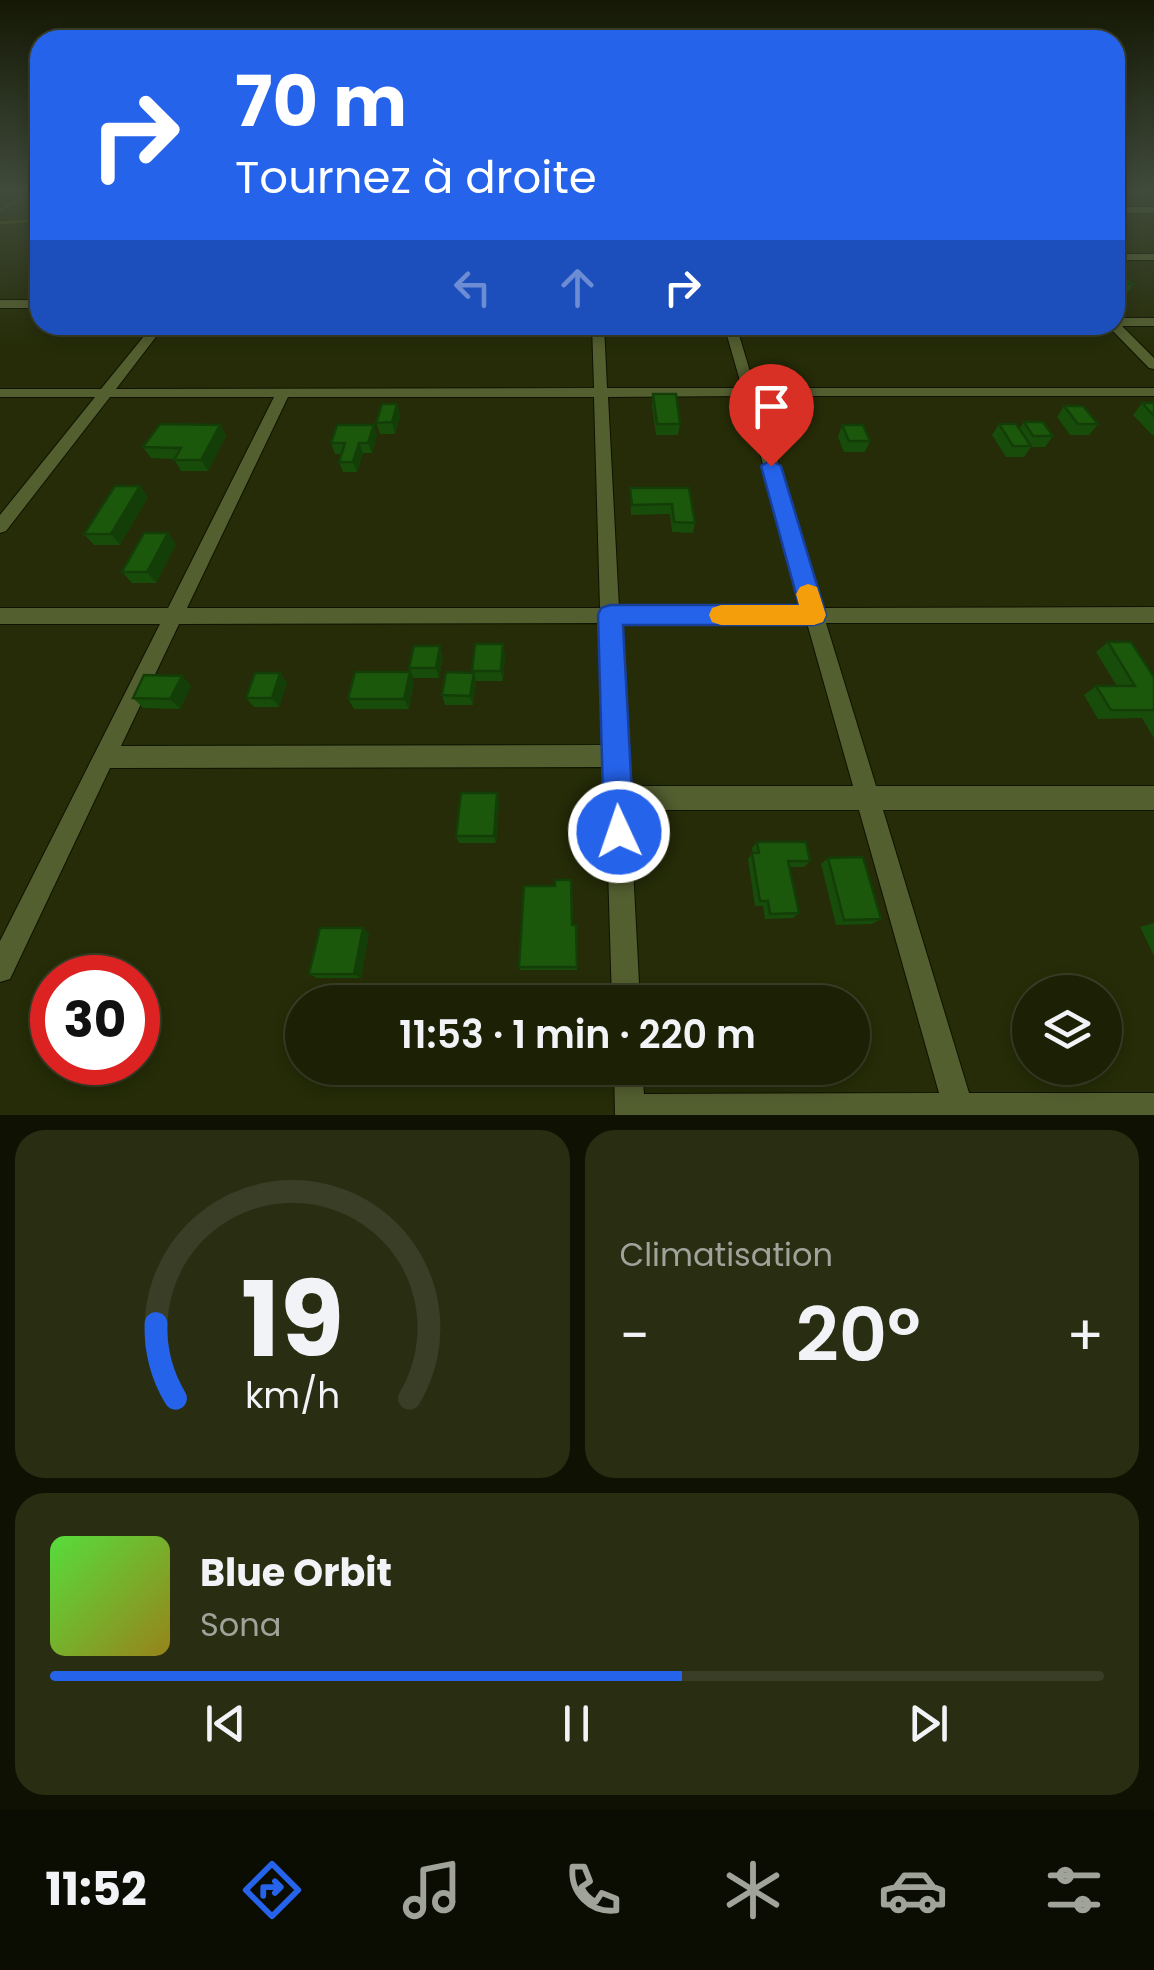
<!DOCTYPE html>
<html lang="fr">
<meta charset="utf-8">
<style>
body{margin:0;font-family:Poppins,sans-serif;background:#292e13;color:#f1f3f6;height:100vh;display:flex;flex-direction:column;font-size:38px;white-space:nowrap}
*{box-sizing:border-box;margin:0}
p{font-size:32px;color:#a0a39a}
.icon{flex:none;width:55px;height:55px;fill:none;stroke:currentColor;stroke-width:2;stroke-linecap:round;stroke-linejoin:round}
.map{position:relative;height:1115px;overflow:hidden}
.sheet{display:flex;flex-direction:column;gap:15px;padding:15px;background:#0f1203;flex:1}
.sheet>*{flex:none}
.guide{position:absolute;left:30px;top:30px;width:1095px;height:305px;border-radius:30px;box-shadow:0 5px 15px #0003,0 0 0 2px #3a3e27;background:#2563eb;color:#fff;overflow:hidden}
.tools{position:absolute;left:1012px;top:975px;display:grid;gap:20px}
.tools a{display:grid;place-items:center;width:110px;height:110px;border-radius:50%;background:#1c2105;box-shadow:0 5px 15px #0003,0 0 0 2px #3a3e27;font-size:50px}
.speed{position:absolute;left:30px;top:955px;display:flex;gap:20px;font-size:50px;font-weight:700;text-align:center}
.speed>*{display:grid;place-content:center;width:130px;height:130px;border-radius:50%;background:#1c2105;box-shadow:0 5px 15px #0003,0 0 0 2px #3a3e27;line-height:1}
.speed .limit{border:15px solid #d22;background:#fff;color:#111}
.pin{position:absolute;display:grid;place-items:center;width:85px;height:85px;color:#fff;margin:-102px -42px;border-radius:50% 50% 50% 0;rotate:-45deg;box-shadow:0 0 10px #0007}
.pin .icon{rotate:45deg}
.me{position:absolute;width:110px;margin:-55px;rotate:357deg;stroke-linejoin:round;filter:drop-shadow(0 0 8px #0008)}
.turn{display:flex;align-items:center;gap:35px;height:210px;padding:0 40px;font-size:45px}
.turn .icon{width:130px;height:130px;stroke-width:2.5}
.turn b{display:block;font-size:70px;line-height:85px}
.lanes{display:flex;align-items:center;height:95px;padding:0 40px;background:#0003;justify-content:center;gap:50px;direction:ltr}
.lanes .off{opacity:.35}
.big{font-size:75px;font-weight:600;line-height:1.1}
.sheet .card{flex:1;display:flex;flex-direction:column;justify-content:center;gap:15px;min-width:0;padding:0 35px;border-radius:30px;background:#292e13}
.sheet .dial{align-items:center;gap:0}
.dial svg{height:260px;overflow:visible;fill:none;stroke:#3a3e27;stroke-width:7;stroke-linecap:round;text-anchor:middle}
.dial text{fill:#f1f3f6;stroke:none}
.song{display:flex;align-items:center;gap:30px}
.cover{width:120px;height:120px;border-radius:15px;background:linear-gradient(135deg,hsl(110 70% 55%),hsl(50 70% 35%))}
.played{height:10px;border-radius:5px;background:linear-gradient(90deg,#2563eb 60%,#3a3e27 60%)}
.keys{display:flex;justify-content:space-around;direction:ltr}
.heat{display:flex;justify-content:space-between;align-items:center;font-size:55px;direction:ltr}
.sheet .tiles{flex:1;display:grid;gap:15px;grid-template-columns:1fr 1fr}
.card:last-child{grid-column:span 2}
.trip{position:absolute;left:285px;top:985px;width:585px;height:100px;border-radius:50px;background:#1c2105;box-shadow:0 5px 15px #0003,0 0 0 2px #3a3e27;font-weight:600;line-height:100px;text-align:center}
.tab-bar{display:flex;height:160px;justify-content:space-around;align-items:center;background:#0b0d02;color:#a0a39a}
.tab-bar .icon{width:70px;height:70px}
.tab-bar .on{color:#2563eb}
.tab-bar b{font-size:45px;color:#f1f3f6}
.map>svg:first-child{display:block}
</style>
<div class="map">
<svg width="1154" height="1115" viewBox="0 0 1154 1115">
<rect width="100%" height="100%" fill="#252c07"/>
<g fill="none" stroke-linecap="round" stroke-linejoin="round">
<g stroke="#445100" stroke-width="2.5">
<polyline points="0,210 21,199 21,194 13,191"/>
<polyline points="0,223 40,220"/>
</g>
<g stroke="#0f1300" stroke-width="2">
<g id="minor">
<rect x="1115" y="207" width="39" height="6"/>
<rect x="1115" y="254" width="39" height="6"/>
<rect x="0" y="300" width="40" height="8"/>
<polygon points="1115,318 1154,318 1154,326 1122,326 1154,358 1154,369 1149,368 1110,328 1108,325 1115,325"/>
<path d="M153 325H165L116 389 594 388 592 325H604L607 388H742L724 325H736L755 388H1154V396H758L822 608 1154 607V623H826L876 786H1154V810H883L969 1093H1154V1115H615L614 1068H642L644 1094 939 1093 859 810H630L640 1002H612L605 767 110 768 10 979 0 982V941L160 624H0V608H168L274 397H110L6 531 0 533V515L95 397H0V389H101ZM744 396 803 608H619L608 397ZM288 397H594L600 608H187ZM601 623 604 745 121 746 179 624ZM620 623H807L853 786H628Z"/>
</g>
</g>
<use href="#minor" fill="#545f30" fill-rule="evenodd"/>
</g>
<g fill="#184c0a">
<polygon points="1115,271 1133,284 1126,295 1115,295"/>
<polygon points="653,394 680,424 678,435 656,435 652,406"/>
<polygon points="1142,403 1154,403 1154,435 1152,435 1133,415"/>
<polygon points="397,404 400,416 395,434 380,434 376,423"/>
<polygon points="1064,406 1098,424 1089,435 1070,435 1057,417"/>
<polygon points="1024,422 1053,436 1045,447 1031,447 1024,457 1006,457 992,435 999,424 1019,429"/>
<polygon points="220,425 226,436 208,471 181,471 174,459 151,458 143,447"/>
<polygon points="842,425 870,441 865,452 844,452 838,437"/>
<polygon points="377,435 372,453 363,453 357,472 343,472 339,462 341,454 335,454 331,443"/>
<polygon points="140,486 148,497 120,545 94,545 84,534"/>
<polygon points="630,488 689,488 695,523 693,533 672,532 670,514 631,515"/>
<polygon points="176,544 156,583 132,583 122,572"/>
<polygon points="1108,642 1154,677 1154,738 1142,718 1098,719 1084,695 1096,686 1117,686 1096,652"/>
<polygon points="505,654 503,681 476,681 473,705 445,705 442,695 472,673 472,671"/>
<polygon points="443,657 439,678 413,678 409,668"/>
<polygon points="280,673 287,683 279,707 254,707 246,698"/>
<polygon points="182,676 191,686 180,709 143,708 133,698"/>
<polygon points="414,682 409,709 354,709 348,699"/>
<polygon points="497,793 499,801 496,843 459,843 456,836"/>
<polygon points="757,842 810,861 804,867 789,867 799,913 793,918 765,919 763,906 755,906 748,859 753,853 752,848"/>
<polygon points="828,858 881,919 872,924 836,925 821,864"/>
<polygon points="1154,923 1154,956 1140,927"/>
<polygon points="572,925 576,925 577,970 520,970 519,967"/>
<polygon points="369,933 361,978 317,978 309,974"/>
</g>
<g fill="#143e08">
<polygon points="397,404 400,416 395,434 392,422"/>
<polygon points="220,425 226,436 208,471 201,460"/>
<polygon points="374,425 377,435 372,453 368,443"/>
<polygon points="359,443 363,453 357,472 353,462"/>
<polygon points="140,486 148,497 120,545 111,534"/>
<polygon points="168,533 176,544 156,583 147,572"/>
<polygon points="503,644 505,654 503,681 501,671"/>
<polygon points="440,646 443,657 439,678 436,668"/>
<polygon points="410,672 414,682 409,709 404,699"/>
<polygon points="280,673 287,683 279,707 272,698"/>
<polygon points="474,673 476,682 473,705 470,696"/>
<polygon points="182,676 191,686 180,709 170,699"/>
<polygon points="497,793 499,801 496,843 494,836"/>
<polygon points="363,928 369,933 361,978 354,974"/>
</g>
<g fill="#1c580c" stroke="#143e08" stroke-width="2.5">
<polygon points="1115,271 1118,271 1133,284 1115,284"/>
<polygon points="653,394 676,394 680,424 657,424"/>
<polygon points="1142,403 1154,403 1154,416"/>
<polygon points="382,404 397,404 392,422 376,423"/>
<polygon points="1064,406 1083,406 1098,424 1078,424"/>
<polygon points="1024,422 1043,422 1053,436 1033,436"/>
<polygon points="160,424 220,425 201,460 174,460 181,448 143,447"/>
<polygon points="999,424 1016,424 1031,446 1013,446"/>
<polygon points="337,425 374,425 368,443 359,443 353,462 339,462 345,443 331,443"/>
<polygon points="842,425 863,425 870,441 849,441"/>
<polygon points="115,486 140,486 111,534 84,534"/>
<polygon points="630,488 689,488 695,523 674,522 672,504 632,505"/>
<polygon points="144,533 168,533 147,572 122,572"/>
<polygon points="1108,642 1131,642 1154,677 1154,710 1111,710 1096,686 1135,686"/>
<polygon points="475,644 503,644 501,671 472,671"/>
<polygon points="414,646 440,646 436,668 409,668"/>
<polygon points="355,672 410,672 404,699 348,699"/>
<polygon points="446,672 474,673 470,696 442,695"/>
<polygon points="255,673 280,673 272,698 246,698"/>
<polygon points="144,675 182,676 170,699 133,698"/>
<polygon points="461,793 497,793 494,836 456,836"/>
<polygon points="757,842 806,842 810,861 788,861 799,913 770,914 768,901 760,901 752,853 759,853"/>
<polygon points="863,857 881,919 844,920 828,858"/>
<polygon points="555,880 571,880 572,925 576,925 577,967 519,967 524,886 555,886"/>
<polygon points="320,928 363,928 354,974 309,974"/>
</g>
<linearGradient id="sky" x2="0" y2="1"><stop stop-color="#141804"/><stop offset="0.55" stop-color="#404b3c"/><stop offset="1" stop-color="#404b3c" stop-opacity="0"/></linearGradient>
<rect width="1154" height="347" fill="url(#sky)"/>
<polygon fill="#2563eb" stroke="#184099" stroke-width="2.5" points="771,460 781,466 826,615 823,622 814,625 623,625 634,832 630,843 619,848 608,843 604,832 598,615 601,608 610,605 799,605 761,466"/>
<polygon fill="#f59e0b" points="808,584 817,587 826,615 823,622 814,625 721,625 712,622 709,615 712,608 721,605 799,605 796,594 800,587"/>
</svg>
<div class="tools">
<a><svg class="icon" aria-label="layers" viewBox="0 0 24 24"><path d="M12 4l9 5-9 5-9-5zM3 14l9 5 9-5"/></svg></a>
</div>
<div class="speed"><div class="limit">30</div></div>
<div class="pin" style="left:771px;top:466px;background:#d93025"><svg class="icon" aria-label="arrive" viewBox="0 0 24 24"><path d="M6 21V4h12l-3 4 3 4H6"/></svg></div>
<svg class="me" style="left:619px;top:832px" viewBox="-20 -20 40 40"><circle r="17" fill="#2563eb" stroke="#fff" stroke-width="3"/><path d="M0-11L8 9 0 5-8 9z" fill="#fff"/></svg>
<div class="trip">11:53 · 1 min · 220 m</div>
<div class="guide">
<div class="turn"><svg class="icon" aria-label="right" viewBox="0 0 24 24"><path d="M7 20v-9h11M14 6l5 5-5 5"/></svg><div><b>70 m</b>Tournez à droite</div></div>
<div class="lanes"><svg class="icon off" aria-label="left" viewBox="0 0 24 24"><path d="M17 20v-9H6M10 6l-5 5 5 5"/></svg><svg class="icon off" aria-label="ahead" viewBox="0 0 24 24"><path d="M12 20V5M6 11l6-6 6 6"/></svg><svg class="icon" aria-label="right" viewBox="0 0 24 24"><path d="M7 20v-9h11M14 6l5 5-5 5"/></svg></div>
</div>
</div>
<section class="sheet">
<div class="tiles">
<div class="card dial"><svg viewBox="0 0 100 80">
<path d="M14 69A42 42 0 1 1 86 69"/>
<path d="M14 69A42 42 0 0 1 8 46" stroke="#2563eb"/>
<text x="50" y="56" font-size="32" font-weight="700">19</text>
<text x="50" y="72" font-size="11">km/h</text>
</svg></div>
<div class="card"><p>Climatisation</p>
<div class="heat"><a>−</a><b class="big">20°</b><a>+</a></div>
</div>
<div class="card">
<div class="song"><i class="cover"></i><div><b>Blue Orbit</b><p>Sona</p></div></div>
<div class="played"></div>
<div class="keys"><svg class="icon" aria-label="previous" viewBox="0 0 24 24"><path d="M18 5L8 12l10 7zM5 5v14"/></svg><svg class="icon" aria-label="pause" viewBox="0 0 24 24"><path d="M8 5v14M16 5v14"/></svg><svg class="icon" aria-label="next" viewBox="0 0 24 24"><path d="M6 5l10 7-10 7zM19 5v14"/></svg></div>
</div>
</div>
</section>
<nav class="tab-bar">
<b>11:52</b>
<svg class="icon on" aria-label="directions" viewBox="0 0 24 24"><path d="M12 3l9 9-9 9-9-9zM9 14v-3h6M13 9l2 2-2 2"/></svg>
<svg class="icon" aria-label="music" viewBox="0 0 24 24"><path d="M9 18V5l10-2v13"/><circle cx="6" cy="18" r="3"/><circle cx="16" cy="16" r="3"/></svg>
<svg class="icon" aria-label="phone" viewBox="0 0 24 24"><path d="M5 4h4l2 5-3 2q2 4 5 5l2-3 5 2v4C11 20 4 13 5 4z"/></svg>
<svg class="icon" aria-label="climate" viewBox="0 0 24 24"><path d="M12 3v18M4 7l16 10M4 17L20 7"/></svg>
<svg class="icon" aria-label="car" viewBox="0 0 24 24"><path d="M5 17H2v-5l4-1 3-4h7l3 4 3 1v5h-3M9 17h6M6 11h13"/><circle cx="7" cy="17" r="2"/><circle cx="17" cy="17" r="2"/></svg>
<svg class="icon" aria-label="filters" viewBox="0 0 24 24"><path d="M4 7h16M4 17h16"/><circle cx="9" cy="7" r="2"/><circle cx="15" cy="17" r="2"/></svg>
</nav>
